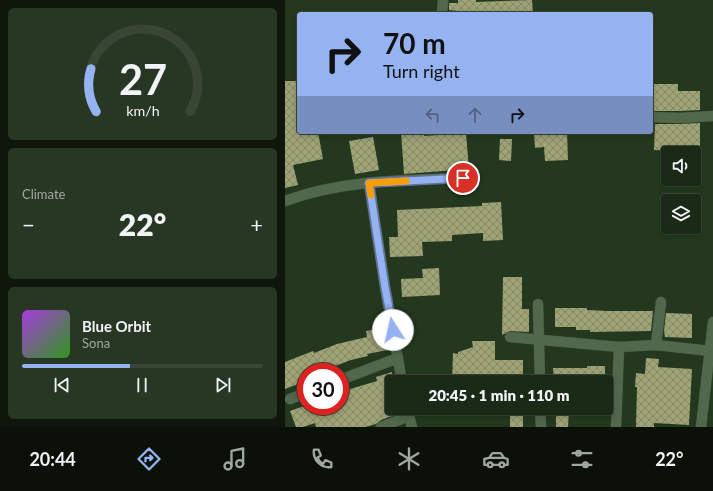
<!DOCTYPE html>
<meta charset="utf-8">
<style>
body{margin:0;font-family:Lato,sans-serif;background:#283624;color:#f1f3f6;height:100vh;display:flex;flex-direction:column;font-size:15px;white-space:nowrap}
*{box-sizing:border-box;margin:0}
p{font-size:13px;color:#a0a7a1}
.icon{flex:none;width:22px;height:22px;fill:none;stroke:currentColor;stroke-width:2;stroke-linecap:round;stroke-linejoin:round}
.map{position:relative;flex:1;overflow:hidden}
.side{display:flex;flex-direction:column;gap:8px;padding:8px;background:#0f170d;width:285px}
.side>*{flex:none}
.hud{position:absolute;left:12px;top:12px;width:356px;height:122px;border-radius:4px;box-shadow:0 2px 6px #0003,0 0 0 1px #394636;background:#95b2f1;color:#111;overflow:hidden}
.controls{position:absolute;left:376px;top:146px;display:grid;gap:8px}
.controls a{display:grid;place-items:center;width:40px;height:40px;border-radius:4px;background:#1b2a17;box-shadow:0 2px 6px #0003,0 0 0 1px #394636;font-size:20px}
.speed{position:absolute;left:12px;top:363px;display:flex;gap:8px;font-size:20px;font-weight:700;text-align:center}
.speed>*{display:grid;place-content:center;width:52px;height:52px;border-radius:50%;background:#1b2a17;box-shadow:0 2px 6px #0003,0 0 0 1px #394636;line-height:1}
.speed .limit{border:6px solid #d22;background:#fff;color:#111}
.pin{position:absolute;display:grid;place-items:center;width:34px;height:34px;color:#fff;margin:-17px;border:2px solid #fff;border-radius:50%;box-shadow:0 1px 4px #0007}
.me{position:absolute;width:44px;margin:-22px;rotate:350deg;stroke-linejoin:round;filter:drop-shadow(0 0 3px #0008)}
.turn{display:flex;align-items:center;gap:14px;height:84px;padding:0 20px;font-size:18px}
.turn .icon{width:52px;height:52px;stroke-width:2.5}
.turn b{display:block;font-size:28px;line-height:34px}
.lanes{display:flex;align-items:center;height:38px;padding:0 20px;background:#0003;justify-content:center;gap:20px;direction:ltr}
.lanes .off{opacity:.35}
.big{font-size:30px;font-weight:800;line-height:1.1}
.side .card{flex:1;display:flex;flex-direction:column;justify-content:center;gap:6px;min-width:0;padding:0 14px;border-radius:6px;background:#283624}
.side .dial{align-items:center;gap:0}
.dial svg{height:104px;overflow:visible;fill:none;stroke:#394636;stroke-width:7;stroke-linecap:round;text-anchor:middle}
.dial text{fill:#f1f3f6;stroke:none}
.song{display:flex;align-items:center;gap:12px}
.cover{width:48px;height:48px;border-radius:6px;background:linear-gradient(135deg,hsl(280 70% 55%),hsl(110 70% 35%))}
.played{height:4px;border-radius:2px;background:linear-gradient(90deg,#95b2f1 45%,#394636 45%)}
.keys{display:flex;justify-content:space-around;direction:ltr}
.heat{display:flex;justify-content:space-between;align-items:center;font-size:22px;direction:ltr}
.trip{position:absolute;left:100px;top:375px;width:228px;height:40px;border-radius:4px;background:#1b2a17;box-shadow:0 2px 6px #0003,0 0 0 1px #394636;font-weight:800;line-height:40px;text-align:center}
.dock{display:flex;height:64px;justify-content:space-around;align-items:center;background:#0b1109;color:#a0a7a1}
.dock .icon{width:28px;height:28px}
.dock .selected{color:#95b2f1}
.dock b{font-size:18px;color:#f1f3f6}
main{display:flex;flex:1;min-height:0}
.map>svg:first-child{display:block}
</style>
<main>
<section class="side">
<div class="card dial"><svg viewBox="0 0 100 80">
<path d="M14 69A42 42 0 1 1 86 69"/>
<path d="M14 69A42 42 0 0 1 10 36" stroke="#95b2f1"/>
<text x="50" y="56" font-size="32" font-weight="700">27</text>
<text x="50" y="72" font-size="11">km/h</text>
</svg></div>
<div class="card"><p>Climate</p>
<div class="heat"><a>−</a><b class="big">22°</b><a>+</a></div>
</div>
<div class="card">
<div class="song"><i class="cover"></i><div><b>Blue Orbit</b><p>Sona</p></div></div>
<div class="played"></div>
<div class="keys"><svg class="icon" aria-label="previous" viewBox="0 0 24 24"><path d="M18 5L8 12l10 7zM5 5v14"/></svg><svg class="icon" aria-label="pause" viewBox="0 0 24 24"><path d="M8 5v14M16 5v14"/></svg><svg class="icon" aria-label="next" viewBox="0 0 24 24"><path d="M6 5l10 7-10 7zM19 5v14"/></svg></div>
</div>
</section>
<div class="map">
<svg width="428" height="427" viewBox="0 0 428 427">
<defs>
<pattern id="building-cross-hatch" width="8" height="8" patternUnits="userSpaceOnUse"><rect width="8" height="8" fill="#9ea375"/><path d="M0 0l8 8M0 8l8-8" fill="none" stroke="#838766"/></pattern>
</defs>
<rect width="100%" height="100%" fill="#24381f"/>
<g fill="url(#building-cross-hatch)">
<polygon points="173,0 191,0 191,2 247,0 248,14 197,14 164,10 164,3 173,3"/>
<polygon points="0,81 14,81 14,132 33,132 38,159 8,165 13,185 0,188"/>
<polygon points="369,84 393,84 393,91 415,91 415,110 395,111 369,111"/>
<polygon points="415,123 415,152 369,150 370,124 395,124"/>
<polygon points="116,132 139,132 139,136 181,133 184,169 119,174"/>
<polygon points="249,132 282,132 283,160 260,161 259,147 250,148"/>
<polygon points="88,137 94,170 70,174 64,141"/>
<polygon points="215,139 227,139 226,161 214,160"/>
<polygon points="216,202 218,240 198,241 198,233 167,235 167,241 137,242 138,256 105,257 104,237 113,237 112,210 197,206 197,203"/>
<polygon points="154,268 155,295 117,297 116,279 138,278 137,269"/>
<polygon points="218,277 237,277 237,309 244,309 244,332 225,331 217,335"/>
<polygon points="270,308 302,308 302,310 322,311 368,311 366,331 305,332 305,330 291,330 291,327 270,327"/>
<polygon points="381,313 407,314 407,338 380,337 379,331"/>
<polygon points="98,328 103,350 82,354 83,356 66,360 34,372 21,372 21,381 0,389 0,362 28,351 29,353 52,344 82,337 81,331"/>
<polygon points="187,341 210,341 210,360 238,360 238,382 167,382 168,353 173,354 173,352 188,347"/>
<polygon points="361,358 374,359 373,367 407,369 404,425 369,423 369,427 351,427 352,387 350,387 351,373 360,374"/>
<polygon points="302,366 320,366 320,382 269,382 268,368 302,368"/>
<polygon points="107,372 107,416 96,420 91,424 80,427 31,427 30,423 18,427 11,427 5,411 19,406 55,406 55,392 92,381 91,377"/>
<rect x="225" y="408" width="13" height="19"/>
<polygon points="271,408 284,408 283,427 271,427"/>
</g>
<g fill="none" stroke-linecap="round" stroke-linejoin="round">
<g stroke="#43543f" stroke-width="11">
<g id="minor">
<polyline points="157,14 158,0"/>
<polyline points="366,117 395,118 428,116"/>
<polyline points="84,183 100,287 117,382"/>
<path d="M0 201C56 180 119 180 178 178"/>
<polyline points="253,304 255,382"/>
<polyline points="225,337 334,347 371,345 425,351"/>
<polyline points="371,345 376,302"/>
<polyline points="55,380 113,358"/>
<polyline points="5,399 21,393"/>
<polyline points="122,408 127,427"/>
<polyline points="255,408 256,427"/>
<polyline points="96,427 124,416"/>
<polyline points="331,427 334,347"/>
<polyline points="416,427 428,322"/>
</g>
</g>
<use href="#minor" stroke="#52684d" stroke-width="10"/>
</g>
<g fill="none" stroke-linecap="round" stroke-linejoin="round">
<g stroke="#61749d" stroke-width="10">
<polyline id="route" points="108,330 100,287 84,183 178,178"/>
</g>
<use href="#route" stroke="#95b2f1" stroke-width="7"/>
<polyline stroke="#f59e0b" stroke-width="7" points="86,195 84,183 121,181"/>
</g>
</svg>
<div class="controls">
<a><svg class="icon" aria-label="sound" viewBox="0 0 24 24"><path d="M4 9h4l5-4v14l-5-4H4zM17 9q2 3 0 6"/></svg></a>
<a><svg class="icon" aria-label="layers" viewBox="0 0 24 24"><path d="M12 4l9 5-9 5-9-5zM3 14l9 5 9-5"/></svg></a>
</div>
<div class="speed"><div class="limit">30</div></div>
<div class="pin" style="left:178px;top:178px;background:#d93025"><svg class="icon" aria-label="arrive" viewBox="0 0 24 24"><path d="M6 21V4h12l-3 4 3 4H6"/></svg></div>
<svg class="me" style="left:108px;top:330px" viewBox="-20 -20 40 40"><circle r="19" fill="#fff"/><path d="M0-13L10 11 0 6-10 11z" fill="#95b2f1"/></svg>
<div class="trip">20:45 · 1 min · 110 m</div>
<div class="hud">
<div class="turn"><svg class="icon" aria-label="right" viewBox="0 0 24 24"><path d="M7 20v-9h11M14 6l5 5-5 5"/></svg><div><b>70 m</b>Turn right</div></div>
<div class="lanes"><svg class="icon off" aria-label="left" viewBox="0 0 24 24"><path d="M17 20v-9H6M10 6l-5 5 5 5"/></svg><svg class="icon off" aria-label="ahead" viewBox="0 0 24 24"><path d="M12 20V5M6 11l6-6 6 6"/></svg><svg class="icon" aria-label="right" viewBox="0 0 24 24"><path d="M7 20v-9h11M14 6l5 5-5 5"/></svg></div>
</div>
</div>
</main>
<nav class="dock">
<b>20:44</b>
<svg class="icon selected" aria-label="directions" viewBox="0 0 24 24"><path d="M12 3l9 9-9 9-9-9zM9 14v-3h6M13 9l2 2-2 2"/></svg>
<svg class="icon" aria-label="music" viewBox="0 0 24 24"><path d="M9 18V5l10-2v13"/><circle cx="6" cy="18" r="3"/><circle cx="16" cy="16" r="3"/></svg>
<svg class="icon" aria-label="phone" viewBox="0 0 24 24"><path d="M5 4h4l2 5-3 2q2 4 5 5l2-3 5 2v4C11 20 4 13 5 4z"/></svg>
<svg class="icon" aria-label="climate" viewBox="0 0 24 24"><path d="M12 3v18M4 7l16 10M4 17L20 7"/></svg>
<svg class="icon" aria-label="car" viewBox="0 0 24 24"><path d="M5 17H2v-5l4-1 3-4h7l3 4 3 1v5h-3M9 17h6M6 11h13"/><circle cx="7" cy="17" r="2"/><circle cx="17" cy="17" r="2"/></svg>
<svg class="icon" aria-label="filters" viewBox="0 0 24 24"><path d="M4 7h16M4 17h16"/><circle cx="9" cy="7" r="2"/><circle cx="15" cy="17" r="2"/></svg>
<b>22°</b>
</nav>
